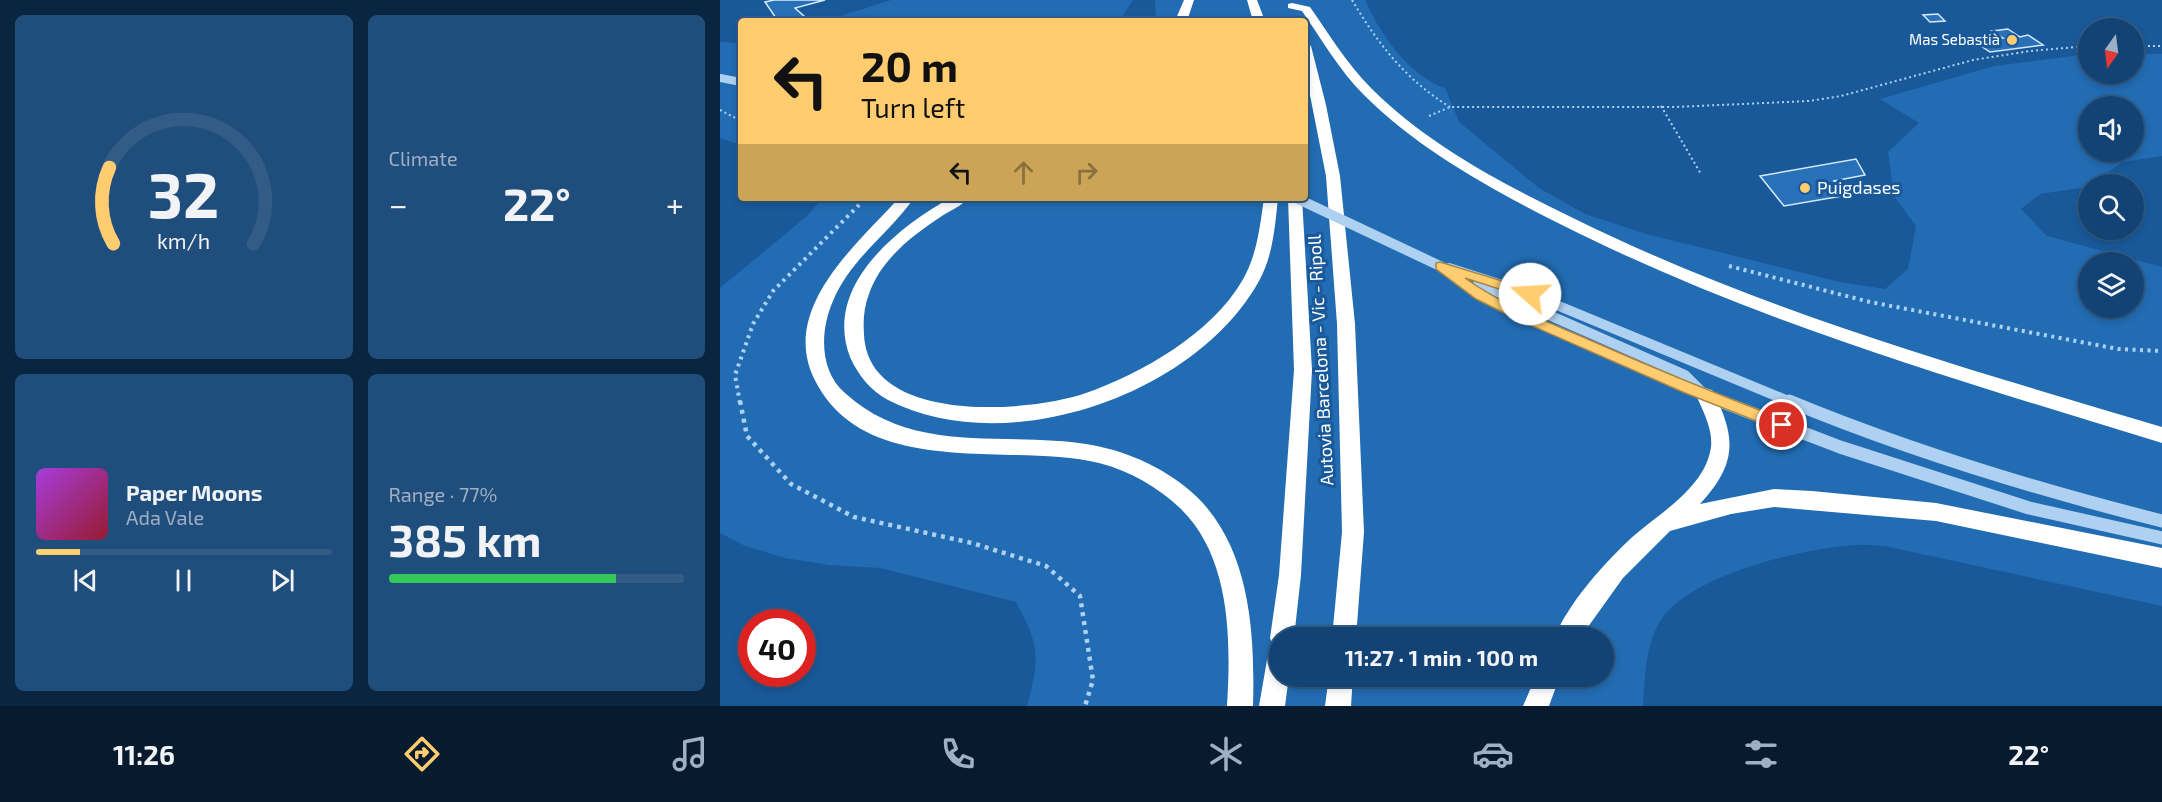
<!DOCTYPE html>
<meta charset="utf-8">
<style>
body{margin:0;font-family:"Exo 2",sans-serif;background:#204e7c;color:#f1f3f6;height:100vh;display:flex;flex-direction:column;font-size:22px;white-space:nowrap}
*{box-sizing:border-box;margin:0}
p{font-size:20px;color:#9db0c5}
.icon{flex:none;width:33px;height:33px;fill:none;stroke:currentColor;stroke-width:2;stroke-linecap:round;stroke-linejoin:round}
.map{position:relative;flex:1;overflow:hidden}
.side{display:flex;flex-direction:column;gap:15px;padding:15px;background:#0a2540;width:720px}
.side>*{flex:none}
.guide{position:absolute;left:18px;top:18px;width:570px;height:183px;border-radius:6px;box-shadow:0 3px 9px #0003,0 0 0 2px #325c86;background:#ffcd6f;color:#111;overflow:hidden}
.needle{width:39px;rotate:194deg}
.buttons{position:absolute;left:1358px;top:18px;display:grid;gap:12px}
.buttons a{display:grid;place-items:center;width:66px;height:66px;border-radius:50%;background:#134374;box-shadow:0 3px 9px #0003,0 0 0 2px #325c86;font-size:30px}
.speed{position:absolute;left:18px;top:609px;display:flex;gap:12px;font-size:30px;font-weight:700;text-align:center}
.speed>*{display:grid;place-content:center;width:78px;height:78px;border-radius:50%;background:#134374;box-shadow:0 3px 9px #0003,0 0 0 2px #325c86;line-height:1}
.speed .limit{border:9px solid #d22;background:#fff;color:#111}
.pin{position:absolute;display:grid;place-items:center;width:51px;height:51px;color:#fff;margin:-26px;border:3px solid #fff;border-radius:50%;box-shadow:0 2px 6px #0007}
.me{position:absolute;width:66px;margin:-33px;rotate:289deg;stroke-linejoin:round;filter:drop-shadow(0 0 4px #0008)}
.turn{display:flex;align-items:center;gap:21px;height:126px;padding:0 24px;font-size:27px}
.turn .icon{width:78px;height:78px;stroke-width:2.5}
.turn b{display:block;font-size:42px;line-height:51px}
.lanes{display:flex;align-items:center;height:57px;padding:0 24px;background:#0003;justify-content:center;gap:30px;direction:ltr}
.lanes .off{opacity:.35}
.big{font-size:45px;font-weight:700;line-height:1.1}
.side .widget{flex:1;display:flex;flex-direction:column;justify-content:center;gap:9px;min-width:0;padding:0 21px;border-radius:9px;background:#204e7c}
.side .dial{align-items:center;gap:0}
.dial svg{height:156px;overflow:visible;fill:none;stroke:#325c86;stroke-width:7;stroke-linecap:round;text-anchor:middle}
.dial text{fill:#f1f3f6;stroke:none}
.song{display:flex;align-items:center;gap:18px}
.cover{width:72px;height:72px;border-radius:9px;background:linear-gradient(135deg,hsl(280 70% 55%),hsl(350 70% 35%))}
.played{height:6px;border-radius:3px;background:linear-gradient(90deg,#ffcd6f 15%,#325c86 15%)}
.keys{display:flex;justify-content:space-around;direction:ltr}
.heat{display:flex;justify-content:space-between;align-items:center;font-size:33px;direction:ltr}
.charge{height:9px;border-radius:4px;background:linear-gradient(90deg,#34c759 77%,#325c86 0)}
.side .tiles{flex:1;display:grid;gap:15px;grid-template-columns:repeat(2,1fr)}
.trip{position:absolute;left:549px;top:627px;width:345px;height:60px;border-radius:30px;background:#134374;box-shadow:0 3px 9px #0003,0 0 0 2px #325c86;font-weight:700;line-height:60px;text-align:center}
.dock{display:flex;height:96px;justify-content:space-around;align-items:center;background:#081b2e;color:#9db0c5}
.dock .icon{width:42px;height:42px}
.dock .on{color:#ffcd6f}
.dock b{font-size:27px;color:#f1f3f6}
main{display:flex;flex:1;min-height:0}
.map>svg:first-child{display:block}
</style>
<main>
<section class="side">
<div class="tiles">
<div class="widget dial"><svg viewBox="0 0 100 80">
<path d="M14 69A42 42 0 1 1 86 69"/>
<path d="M14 69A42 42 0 0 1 12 30" stroke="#ffcd6f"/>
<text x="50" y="56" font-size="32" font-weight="700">32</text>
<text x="50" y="72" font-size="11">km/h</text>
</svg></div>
<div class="widget"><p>Climate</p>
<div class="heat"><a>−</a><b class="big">22°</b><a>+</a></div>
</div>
<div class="widget">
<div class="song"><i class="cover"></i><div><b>Paper Moons</b><p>Ada Vale</p></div></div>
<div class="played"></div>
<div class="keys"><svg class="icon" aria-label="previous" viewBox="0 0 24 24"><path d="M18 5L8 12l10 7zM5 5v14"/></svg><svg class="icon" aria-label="pause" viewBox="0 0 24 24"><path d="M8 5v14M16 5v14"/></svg><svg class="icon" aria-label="next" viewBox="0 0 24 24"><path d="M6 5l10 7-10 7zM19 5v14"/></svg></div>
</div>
<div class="widget"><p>Range · 77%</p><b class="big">385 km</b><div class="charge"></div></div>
</div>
</section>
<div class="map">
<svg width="1442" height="706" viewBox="0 0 1442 706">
<rect width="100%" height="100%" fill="#19599a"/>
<g fill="#226cb3" fill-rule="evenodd">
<polygon points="171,0 413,0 399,21 105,21"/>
<path d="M435 0H645C660 34 689 76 725 88L739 122 819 188 865 214 926 234 1120 282 1165 289 1188 269 1196 226 1174 196 1168 152 1199 123 1160 99 1274 66 1368 54V74H1413V54H1442V156L1403 162 1366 187 1320 194 1301 209 1327 236 1442 267V606L1169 547C1159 546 1148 544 1137 545 1086 547 962 576 938 625 925 649 925 680 923 706H307C320 658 320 646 296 602L160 568 109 565 65 558 23 545 0 533V288L87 216 103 198H585V21H436ZM1368 106H1413V152H1368ZM1368 262H1413V308H1368ZM560 638H884V676H560Z"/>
<polygon points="0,42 21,43 21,145 0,138"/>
</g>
<g fill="#2871b8" stroke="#d6eafc" stroke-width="1.5">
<polygon points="54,0 105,0 75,8 85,17 72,21 58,21 45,2"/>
<polygon points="1218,14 1225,21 1210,22 1203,15"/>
<polygon points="1288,29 1300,37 1308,35 1323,45 1270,52 1255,42 1283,38 1272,31"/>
<polygon points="1136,159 1145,175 1114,181 1128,195 1064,206 1040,176"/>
</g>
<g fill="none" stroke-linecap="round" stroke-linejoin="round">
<g stroke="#afd1f1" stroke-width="2" stroke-dasharray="2 3" stroke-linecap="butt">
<path d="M632 0C658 44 686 80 730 107"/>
<polyline points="1413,46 1442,46"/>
<polyline points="941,106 981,174"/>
<polyline points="0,110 21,121"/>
<polyline points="709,116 730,107 955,107 1089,101 1121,96 1253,60 1310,51 1368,46"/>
</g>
<g stroke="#afd1f1" stroke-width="4" stroke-dasharray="3 4.5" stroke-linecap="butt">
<polyline points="1009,266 1150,302 1398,349 1442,351"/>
<polyline points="20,403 15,375 33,324 53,291 146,198"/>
</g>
<polyline stroke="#afd1f1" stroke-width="4.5" stroke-dasharray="4 5" stroke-linecap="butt" points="20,401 27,436 71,484 134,517 252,543 326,566 360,596 373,680 365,706"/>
<polyline stroke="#afd1f1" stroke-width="8" points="0,78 21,82"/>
<g stroke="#afd1f1" stroke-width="10">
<polyline points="720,266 761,296 797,314 1004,403"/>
<polyline points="729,268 810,294 1073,403"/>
<polyline points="758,281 779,293 965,375 984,394"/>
</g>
<g stroke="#afd1f1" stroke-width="13">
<polyline points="1000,401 1120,447 1309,508 1442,538"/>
<path d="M1069 401C1190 451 1315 489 1442 521"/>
</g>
<g fill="#fff" fill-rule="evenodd">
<polygon points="464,0 474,0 467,21 455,21"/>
<polygon points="527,0 537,0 545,21 533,21"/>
<path d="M572 3 590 7C609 34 627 64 651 88 707 144 781 183 851 217 1039 310 1241 367 1442 427V443C1238 380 1032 321 840 224 771 189 699 150 644 95 619 70 602 40 582 11L568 8V4Z"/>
<polygon points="585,42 591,46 606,105 620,176 635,324 644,532 636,638 612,638 622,532 617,324 606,176 585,70"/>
<path d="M179 198H194C169 234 130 259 113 301 100 330 99 371 125 393 195 457 287 430 372 445 410 452 449 470 477 497 531 550 535 636 533 706H507C511 641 511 558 461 509 438 487 410 471 379 463 292 442 152 480 98 386 55 313 134 247 179 198Z"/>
<path d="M230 198H248C242 206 231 210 222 216 193 235 161 259 149 294 144 307 143 320 144 334 147 425 308 413 366 393 421 374 492 333 522 281 537 256 540 226 544 198H558C555 226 553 256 539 281 476 395 286 461 168 400 151 391 138 375 130 357 103 286 177 228 230 198Z"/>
<polygon points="568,198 582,198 592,370 581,575 574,638 560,638 560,676 569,676 565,706 539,706 548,654 553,645 550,638 559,575 574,370"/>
<path d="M985 388 992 390C1017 437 1017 464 980 504L1054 489 1092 491 1216 503 1442 548V568L1216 521 1054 507 1011 514 950 531 903 578 860 638H834C849 603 880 568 907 542 935 515 985 490 991 447 993 429 983 411 976 395L978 390Z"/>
<polygon points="609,676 633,676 631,706 605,706"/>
<polygon points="816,676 840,676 829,706 803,706"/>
</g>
<polyline stroke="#afd1f1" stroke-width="10" points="576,198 720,266"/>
</g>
<path fill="#ffcd6f" stroke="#a68548" stroke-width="1.5" d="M720 262 815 291V297L810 299 745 278C781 304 823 320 863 337 931 367 999 395 1068 421L1070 425 1062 431 965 393 792 317 756 299 716 269V263Z"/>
<g fill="#ffcd6f" stroke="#19599a" stroke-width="2">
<circle cx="1292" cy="40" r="6"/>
<circle cx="1085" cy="188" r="6"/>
</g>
<g text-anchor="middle" stroke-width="6" stroke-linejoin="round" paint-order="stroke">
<g font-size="15" fill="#fff" stroke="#19599a" text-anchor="end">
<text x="1280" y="45">Mas Sebastià</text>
</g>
<g font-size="18" fill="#fff" stroke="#19599a" text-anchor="start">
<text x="1097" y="194">Puigdases</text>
</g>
<g font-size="18" fill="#fff" stroke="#19599a">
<text transform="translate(601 360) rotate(-93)" y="6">Autovia Barcelona - Vic - Ripoll</text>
</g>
</g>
</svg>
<div class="buttons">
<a><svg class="needle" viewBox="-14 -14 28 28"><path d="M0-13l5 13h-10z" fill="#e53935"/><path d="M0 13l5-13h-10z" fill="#9db0c5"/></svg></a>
<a><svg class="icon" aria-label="sound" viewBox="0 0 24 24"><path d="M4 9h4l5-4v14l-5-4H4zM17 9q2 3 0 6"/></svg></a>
<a><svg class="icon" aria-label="search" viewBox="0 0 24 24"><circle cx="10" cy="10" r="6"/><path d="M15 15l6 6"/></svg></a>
<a><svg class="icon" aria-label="layers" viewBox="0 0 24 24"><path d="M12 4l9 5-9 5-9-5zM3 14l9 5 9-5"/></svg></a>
</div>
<div class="speed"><div class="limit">40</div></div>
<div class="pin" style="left:1062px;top:425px;background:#d93025"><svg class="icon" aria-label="arrive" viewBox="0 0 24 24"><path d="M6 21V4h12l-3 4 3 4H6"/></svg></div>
<svg class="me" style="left:810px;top:294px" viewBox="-20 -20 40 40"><circle r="19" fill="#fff"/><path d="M0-13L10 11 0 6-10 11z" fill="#ffcd6f"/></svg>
<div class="trip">11:27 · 1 min · 100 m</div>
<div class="guide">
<div class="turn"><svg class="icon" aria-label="left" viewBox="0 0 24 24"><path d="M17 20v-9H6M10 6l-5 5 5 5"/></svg><div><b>20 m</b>Turn left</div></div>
<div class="lanes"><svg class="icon" aria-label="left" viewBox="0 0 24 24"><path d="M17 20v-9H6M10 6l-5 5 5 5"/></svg><svg class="icon off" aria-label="ahead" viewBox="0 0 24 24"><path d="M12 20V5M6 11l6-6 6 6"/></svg><svg class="icon off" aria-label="right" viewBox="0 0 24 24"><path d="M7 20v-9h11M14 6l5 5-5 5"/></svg></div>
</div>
</div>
</main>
<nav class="dock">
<b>11:26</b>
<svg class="icon on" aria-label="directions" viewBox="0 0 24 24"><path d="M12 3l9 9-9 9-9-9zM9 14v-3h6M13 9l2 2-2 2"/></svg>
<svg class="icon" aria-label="music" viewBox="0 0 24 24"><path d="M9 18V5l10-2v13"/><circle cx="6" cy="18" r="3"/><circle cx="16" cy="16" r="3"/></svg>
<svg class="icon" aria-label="phone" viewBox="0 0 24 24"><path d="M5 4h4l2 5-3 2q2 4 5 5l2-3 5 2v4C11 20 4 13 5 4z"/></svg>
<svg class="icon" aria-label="climate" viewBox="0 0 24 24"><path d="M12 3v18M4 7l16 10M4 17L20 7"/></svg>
<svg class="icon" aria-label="car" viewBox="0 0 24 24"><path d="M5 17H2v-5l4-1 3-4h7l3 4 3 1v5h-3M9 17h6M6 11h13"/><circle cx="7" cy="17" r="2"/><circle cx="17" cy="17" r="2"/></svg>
<svg class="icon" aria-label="filters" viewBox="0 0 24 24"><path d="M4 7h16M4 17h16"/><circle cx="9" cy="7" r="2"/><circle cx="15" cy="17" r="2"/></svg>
<b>22°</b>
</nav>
